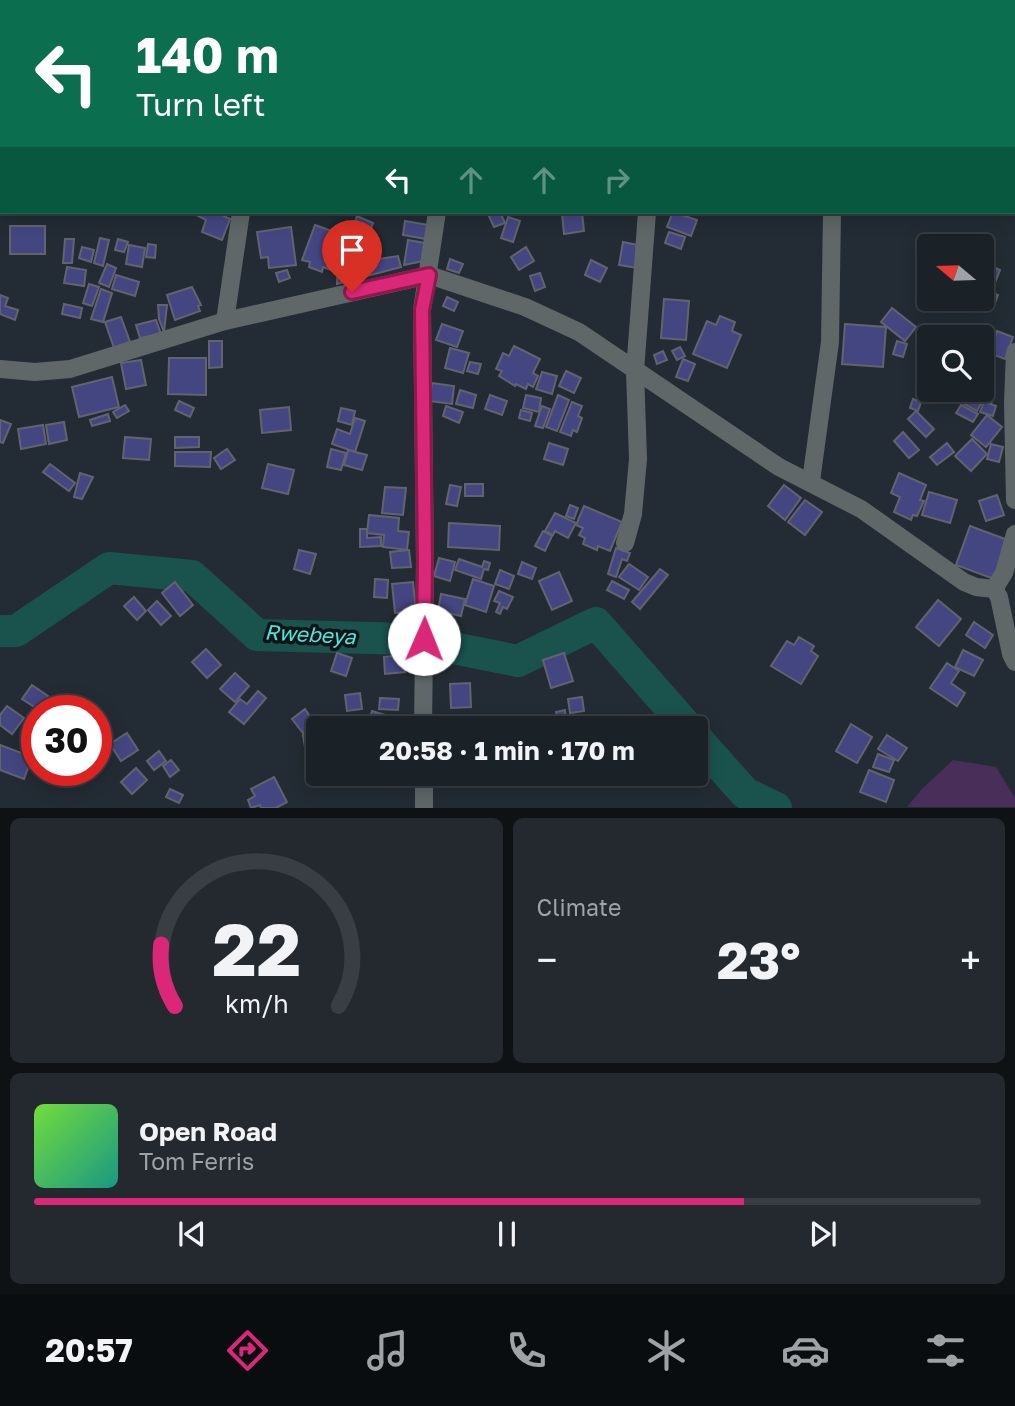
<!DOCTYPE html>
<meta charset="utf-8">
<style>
body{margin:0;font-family:"Golos Text",sans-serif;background:#23292f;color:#f1f3f6;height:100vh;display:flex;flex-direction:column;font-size:26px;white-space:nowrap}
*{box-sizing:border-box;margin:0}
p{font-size:23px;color:#9fa3a7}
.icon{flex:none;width:38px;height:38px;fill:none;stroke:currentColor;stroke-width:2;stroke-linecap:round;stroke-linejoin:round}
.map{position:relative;height:808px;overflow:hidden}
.sheet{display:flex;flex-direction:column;gap:10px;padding:10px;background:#0e1215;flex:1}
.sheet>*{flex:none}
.banner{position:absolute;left:0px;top:0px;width:1015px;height:214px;box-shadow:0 4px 18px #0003,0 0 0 2px #383e44;background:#0b6e4f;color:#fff;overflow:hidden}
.needle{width:46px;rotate:289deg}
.buttons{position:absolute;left:917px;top:234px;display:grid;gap:14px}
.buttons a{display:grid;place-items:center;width:77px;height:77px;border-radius:7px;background:#1a2127;box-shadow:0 4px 18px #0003,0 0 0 2px #383e44;font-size:35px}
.speed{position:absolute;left:21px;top:695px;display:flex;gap:14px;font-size:35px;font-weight:700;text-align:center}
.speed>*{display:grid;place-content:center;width:91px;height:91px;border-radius:50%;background:#1a2127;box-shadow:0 4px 18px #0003,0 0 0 2px #383e44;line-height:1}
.speed .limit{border:10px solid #d22;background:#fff;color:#111}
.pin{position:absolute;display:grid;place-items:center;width:60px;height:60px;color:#fff;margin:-72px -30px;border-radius:50% 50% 50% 0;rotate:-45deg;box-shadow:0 0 7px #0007}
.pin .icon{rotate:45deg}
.me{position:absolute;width:77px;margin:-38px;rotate:1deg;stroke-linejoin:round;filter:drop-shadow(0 0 5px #0008)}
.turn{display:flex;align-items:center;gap:24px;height:147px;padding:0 21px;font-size:32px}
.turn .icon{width:91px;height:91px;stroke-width:2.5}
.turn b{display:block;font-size:49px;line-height:60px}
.lanes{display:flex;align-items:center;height:66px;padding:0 21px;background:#0003;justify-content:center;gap:35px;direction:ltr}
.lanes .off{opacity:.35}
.big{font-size:52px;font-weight:700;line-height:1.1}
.sheet .card{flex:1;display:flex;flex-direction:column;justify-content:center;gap:10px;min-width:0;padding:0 24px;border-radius:10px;background:#23292f}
.sheet .dial{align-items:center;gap:0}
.dial svg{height:182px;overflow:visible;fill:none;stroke:#383e44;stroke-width:7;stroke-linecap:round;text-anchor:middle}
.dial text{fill:#f1f3f6;stroke:none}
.song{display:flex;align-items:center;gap:21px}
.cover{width:84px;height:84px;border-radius:10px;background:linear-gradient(135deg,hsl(100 70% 55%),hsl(170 70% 35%))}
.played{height:7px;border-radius:4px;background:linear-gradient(90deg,#db2777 75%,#383e44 75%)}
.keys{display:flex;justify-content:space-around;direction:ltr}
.heat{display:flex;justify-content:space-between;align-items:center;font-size:38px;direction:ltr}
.sheet .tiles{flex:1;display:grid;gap:10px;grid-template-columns:1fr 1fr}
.card:last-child{grid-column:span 2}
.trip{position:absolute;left:306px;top:716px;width:402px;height:70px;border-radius:7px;background:#1a2127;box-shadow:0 4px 18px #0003,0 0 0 2px #383e44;font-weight:700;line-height:70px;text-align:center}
.dock{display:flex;height:112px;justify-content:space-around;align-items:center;background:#0a0d10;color:#9fa3a7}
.dock .icon{width:49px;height:49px}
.dock .selected{color:#db2777}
.dock b{font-size:32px;color:#f1f3f6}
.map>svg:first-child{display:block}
</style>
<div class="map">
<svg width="1015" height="808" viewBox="0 0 1015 808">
<rect width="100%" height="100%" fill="#232c34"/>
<polygon fill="#492e59" points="953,760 996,767 1015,798 1015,807 907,807 922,789"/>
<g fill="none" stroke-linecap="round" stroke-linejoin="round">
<g stroke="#1a534e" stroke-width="32">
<polyline points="0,631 16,631 109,568 192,576 257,635 409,639"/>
<polyline points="433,644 518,661 596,623 688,728"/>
<polyline points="696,738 745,793 776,808"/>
</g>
</g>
<g fill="#444681" stroke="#626370" stroke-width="2">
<polygon points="175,0 225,0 175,2"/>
<polygon points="481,0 527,0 481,2"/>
<polygon points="991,0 1015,0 1015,27 1013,2 991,2"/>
<polygon points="191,212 226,212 224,216 230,219 222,240 202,232 206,220"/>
<polygon points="487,212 500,212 505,223 494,227"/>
<polygon points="582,212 584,231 564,234 562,214"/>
<polygon points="673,212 697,220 691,236 667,227"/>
<polygon points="357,216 373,223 360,260 343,254"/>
<polygon points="508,217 520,221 513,242 501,238"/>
<polygon points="405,221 429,225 426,239 403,235"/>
<polygon points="315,225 346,236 334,271 323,267 322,272 309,267 310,262 302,260"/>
<rect x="10" y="226" width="35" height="28"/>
<polygon points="291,227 296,265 269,268 268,257 261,258 257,232"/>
<polygon points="669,232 685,237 681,249 665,243"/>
<polygon points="100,238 109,240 103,266 94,263"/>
<polygon points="65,239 74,239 72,263 63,263"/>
<polygon points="118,239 128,242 124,252 115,250"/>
<polygon points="408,240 426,243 424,261 404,265"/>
<polygon points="623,242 643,246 638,268 619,265"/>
<polygon points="148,244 156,245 155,258 146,257"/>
<polygon points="129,245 145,248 142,267 126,264"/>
<polygon points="82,247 94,250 91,262 79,258"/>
<polygon points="526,247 534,261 519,270 511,257"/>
<polygon points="398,256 401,267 337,284 338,265"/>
<polygon points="450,259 463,264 459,273 447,269"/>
<polygon points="591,260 607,268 600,282 585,275"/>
<polygon points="107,264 116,268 109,287 99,283"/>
<polygon points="989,265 1000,270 992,290 982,286 982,273 986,274"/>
<polygon points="67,267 86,270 84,286 64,283"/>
<polygon points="287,270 290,278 279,282 276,273"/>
<polygon points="540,273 545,287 535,291 530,276"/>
<polygon points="116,275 139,282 135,296 112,289"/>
<polygon points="89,284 99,287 92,306 83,303"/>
<polygon points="192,287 201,305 198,306 200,311 175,320 167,295"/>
<polygon points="101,289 112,293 103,322 91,319"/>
<polygon points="982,289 998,295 994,306 977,299 982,299"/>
<polygon points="0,295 8,298 5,306 18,310 15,320 0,314"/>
<polygon points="447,297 458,302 454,311 443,306"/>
<polygon points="664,299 689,301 686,340 661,338"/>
<polygon points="64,304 82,308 80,318 62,314"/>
<polygon points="158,305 167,305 164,332 159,319"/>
<polygon points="892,308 916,327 905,341 881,322"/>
<polygon points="720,316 735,322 732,331 741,335 727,368 693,354 707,321 716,325"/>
<polygon points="121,317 130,342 114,348 105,322"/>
<polygon points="156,320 161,334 140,338 136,325"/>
<polygon points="442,324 463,331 457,347 436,340"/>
<polygon points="845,324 886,327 883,367 842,364"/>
<polygon points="997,331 1013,337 1005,359 989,353"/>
<polygon points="209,341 222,341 222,367 209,368"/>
<polygon points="897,341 907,344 903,357 893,354"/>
<polygon points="514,346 540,359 533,373 538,376 533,387 528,384 526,389 516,384 515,386 499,376 502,371 496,369 503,353 509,356"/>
<polygon points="680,347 685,356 677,360 672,351"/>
<polygon points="450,348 469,353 463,373 445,368"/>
<polygon points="663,351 667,360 657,364 654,355"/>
<polygon points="169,358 206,358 206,395 168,394"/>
<polygon points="683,359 695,364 688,381 676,377"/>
<polygon points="141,360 146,385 126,389 121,363"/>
<polygon points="470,362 481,364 478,374 467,371"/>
<polygon points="566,371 581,378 574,393 559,386"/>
<polygon points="542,372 557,376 552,394 536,389"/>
<polygon points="112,377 119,407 79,417 72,387"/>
<polygon points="432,383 454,386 452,404 429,401"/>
<polygon points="982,387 995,394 991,404 972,395 974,390 982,390"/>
<polygon points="460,390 476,395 473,408 456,404"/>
<polygon points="490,395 507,401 502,415 485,409"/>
<polygon points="526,395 541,398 539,412 523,408"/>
<polygon points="558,395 569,400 557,431 546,427"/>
<polygon points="970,395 982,402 977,411 964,404"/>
<polygon points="913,399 921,402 918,411 910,408"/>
<polygon points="179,401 194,408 190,417 175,410"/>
<polygon points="572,402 582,406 578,416 582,418 577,432 573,430 571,436 560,432"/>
<polygon points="984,402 996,406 993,416 980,412"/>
<polygon points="125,405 129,411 117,418 113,412"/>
<polygon points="961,405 978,414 973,422 956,413"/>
<polygon points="446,406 463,412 459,423 443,416"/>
<polygon points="542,406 550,409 543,428 535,426"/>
<polygon points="289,407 291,430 262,433 260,410"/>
<polygon points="341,408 355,411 352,425 338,421"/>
<polygon points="521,410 532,413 530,421 519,418"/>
<polygon points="916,411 934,429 926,437 908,419"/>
<polygon points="108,414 110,421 92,426 90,420"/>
<polygon points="987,415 1002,427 986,447 971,435"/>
<polygon points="355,418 365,421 355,452 332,444 337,429 350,434"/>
<polygon points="0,420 11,424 3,443 0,442"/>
<polygon points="64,422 67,440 49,444 46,425"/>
<polygon points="43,425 46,444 21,449 18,429"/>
<polygon points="903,432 919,450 909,458 894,441"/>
<polygon points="125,437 151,439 149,460 123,458"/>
<polygon points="175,437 199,437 199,447 175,448"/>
<polygon points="972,439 987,454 971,471 955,456"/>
<polygon points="549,443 568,449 563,465 544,459"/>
<polygon points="947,443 954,452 937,465 930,457"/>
<polygon points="991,444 1003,447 999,462 987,459"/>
<polygon points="227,449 235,460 221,469 214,458"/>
<polygon points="331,449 346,453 341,470 327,467"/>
<polygon points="348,450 367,455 362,470 344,465"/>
<polygon points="175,452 211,452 210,467 175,466"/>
<polygon points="50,464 75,483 69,491 43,472"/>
<polygon points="268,464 294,470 288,494 262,488"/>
<polygon points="80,473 93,477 82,499 74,497"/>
<polygon points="899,473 926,485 920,500 924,501 917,516 913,515 911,520 894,512 900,497 891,493"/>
<rect x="465" y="484" width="18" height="12"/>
<polygon points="450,485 461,487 457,506 446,504"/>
<polygon points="784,485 801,498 785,520 768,506"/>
<polygon points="385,487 406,488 403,515 382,513"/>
<polygon points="929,492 957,500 950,523 922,515"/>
<polygon points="997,495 1004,515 986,521 979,501"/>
<polygon points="805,500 822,512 805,535 788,522"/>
<polygon points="570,505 578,508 574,519 566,516"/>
<polygon points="584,506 622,522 610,551 598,546 597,550 583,544 585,538 579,535 583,528 576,525"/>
<polygon points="555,513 576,523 568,538 555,531 553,535 545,531"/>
<polygon points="369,515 399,518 398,531 409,532 407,550 383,547 384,535 367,533"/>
<polygon points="449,523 500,526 499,550 448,547"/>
<polygon points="970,526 1008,540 994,579 956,565"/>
<polygon points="360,529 367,529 367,538 381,537 381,546 360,547"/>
<polygon points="543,531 552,536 545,551 535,546"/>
<polygon points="616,548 630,553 627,561 622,559 616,577 608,574"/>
<polygon points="299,550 316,554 310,574 294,569"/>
<polygon points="409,550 411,567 392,568 390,552"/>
<polygon points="439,558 455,562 450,581 434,576"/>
<polygon points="459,559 482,567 484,561 490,563 488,570 484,569 481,579 455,570"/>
<polygon points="522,562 536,568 532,579 518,574"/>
<polygon points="629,564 648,577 639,590 619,577"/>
<polygon points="660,569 668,575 640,609 632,602"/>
<polygon points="500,570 514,576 509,589 495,584"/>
<polygon points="559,572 572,601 552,610 539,581"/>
<polygon points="375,579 388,580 387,598 374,597"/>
<polygon points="473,579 494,586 486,612 465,605"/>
<polygon points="612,581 629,590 624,599 607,590"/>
<polygon points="175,582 193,605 180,616 162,593"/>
<polygon points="413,582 416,611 395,613 392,584"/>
<polygon points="499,591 513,597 507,609 503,607 500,614 496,612 500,603 494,601"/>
<polygon points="441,594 465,599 461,616 438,611"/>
<polygon points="134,597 146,611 137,620 124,606"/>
<polygon points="938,600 961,619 939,646 916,627"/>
<polygon points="157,601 171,616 161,625 148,610"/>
<polygon points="974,622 993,635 985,648 966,635"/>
<polygon points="799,637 814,646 811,651 818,656 801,684 771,666 787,641 794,645"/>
<polygon points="206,649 221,665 207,678 192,662"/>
<polygon points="963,650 983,660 974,676 955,667"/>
<polygon points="337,653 352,658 346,676 331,671"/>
<polygon points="564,653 573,681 551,688 543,660"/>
<polygon points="404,655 405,672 385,674 384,657"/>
<polygon points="947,663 959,671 951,683 965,693 957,706 930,688"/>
<polygon points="235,673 249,686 235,702 220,689"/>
<polygon points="470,683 471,707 451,708 450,684"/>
<polygon points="32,685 48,696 39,710 22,699"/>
<polygon points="258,691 266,698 244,724 229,712 240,699 247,704"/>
<polygon points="360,693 362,709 347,711 345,695"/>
<polygon points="582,697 584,711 570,713 568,699"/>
<polygon points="380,698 399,699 398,710 379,709"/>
<polygon points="7,706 24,718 12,734 0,725 0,715"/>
<polygon points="305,709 315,724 303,733 292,719"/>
<polygon points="565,710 566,724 558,725 556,712"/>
<polygon points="372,711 398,719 395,728 368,727"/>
<polygon points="580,715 582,723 571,726 569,718"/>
<polygon points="357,717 369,720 367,728 354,728"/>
<polygon points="851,724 872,737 857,763 836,751"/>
<polygon points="315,732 318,750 306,753 303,735"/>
<polygon points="127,733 138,750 121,761 110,744"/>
<polygon points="887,735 907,748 898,761 878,749"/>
<polygon points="0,745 32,757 24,779 0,770"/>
<polygon points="159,751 166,761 154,770 147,761"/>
<polygon points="878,754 894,760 889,772 873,767"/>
<polygon points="171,760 179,770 170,777 163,766"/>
<polygon points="318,764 318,774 328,774 330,782 311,785 307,767"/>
<polygon points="136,768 147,780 132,794 121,782"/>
<polygon points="869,770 894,780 886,802 860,792"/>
<polygon points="274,777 287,802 276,808 261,808 260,805 251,808 248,800 255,796 251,789"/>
<polygon points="170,789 183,795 179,803 166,797"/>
</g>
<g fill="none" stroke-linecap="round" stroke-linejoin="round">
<g stroke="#606769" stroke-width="18">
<polyline points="305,2 306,0"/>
<polyline points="561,2 562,0"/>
<polyline points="225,321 241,212"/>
<polyline points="1015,352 1013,403 1015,500"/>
<polyline points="0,369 35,372 70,369 225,321 429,275 525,307 579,332 779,467 861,509 964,582 976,587 994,589 999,597 1011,654 1015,662"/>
<polyline points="811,481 830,342 832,212"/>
<polyline points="625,543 633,514 638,459 635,371 647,212"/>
<polyline points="994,589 1004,573 1015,534"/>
<polyline points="423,728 425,562 422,310 437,212"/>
<polyline points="424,774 424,808"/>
</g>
</g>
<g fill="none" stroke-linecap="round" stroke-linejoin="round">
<g stroke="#8e194d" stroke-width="18">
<polyline id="route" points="352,292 429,275 422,310 425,562 424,639"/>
</g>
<use href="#route" stroke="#db2777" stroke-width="12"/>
</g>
<g text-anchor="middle" stroke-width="7" stroke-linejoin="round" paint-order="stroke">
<g font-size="21" font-style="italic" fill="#4de6d9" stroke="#101418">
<text transform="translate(310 635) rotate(3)" y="7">Rwebeya</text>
</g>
</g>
</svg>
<div class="buttons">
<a><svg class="needle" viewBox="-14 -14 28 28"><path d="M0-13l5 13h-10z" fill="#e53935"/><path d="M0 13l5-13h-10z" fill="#9fa3a7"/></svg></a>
<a><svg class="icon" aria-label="search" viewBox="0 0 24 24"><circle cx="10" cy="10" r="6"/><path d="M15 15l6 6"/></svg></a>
</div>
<div class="speed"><div class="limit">30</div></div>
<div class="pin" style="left:352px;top:292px;background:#d93025"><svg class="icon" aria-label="arrive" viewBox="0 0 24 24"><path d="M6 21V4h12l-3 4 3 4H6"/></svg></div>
<svg class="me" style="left:424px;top:639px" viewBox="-20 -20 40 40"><circle r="19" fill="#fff"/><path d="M0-13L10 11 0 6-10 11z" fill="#db2777"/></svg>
<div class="trip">20:58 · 1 min · 170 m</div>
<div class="banner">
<div class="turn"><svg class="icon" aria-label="left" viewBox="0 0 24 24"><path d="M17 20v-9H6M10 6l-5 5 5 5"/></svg><div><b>140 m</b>Turn left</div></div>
<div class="lanes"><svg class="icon" aria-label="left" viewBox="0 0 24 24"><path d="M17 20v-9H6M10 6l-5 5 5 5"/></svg><svg class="icon off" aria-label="ahead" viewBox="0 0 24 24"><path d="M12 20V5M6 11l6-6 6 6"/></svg><svg class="icon off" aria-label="ahead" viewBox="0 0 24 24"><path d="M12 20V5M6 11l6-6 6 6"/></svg><svg class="icon off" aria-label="right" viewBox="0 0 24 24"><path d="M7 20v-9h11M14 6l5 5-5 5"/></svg></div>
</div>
</div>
<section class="sheet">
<div class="tiles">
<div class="card dial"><svg viewBox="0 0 100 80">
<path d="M14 69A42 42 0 1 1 86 69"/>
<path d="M14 69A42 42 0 0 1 8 42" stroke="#db2777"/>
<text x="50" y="56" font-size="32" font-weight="700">22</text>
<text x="50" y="72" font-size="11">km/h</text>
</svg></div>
<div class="card"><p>Climate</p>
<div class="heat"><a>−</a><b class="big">23°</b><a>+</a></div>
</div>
<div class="card">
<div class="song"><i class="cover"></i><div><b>Open Road</b><p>Tom Ferris</p></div></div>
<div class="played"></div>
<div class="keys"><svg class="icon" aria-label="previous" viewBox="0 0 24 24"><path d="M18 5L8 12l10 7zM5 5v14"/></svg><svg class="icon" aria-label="pause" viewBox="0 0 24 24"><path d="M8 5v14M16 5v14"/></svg><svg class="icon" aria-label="next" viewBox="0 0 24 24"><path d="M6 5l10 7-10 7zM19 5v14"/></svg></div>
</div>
</div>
</section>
<nav class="dock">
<b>20:57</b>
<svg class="icon selected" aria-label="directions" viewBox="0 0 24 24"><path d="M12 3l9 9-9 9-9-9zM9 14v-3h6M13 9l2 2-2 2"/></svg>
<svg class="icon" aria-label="music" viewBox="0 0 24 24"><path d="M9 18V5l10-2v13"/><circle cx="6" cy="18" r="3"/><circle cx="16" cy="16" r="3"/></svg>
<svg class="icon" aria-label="phone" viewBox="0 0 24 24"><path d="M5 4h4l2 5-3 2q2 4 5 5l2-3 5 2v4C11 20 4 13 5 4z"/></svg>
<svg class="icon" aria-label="climate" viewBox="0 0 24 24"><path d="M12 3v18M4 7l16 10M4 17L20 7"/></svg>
<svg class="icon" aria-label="car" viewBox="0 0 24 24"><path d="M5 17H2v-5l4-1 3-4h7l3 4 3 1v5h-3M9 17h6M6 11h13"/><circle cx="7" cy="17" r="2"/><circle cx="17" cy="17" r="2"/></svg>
<svg class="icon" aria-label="filters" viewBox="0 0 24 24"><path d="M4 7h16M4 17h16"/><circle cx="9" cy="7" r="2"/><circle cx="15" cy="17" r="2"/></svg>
</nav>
